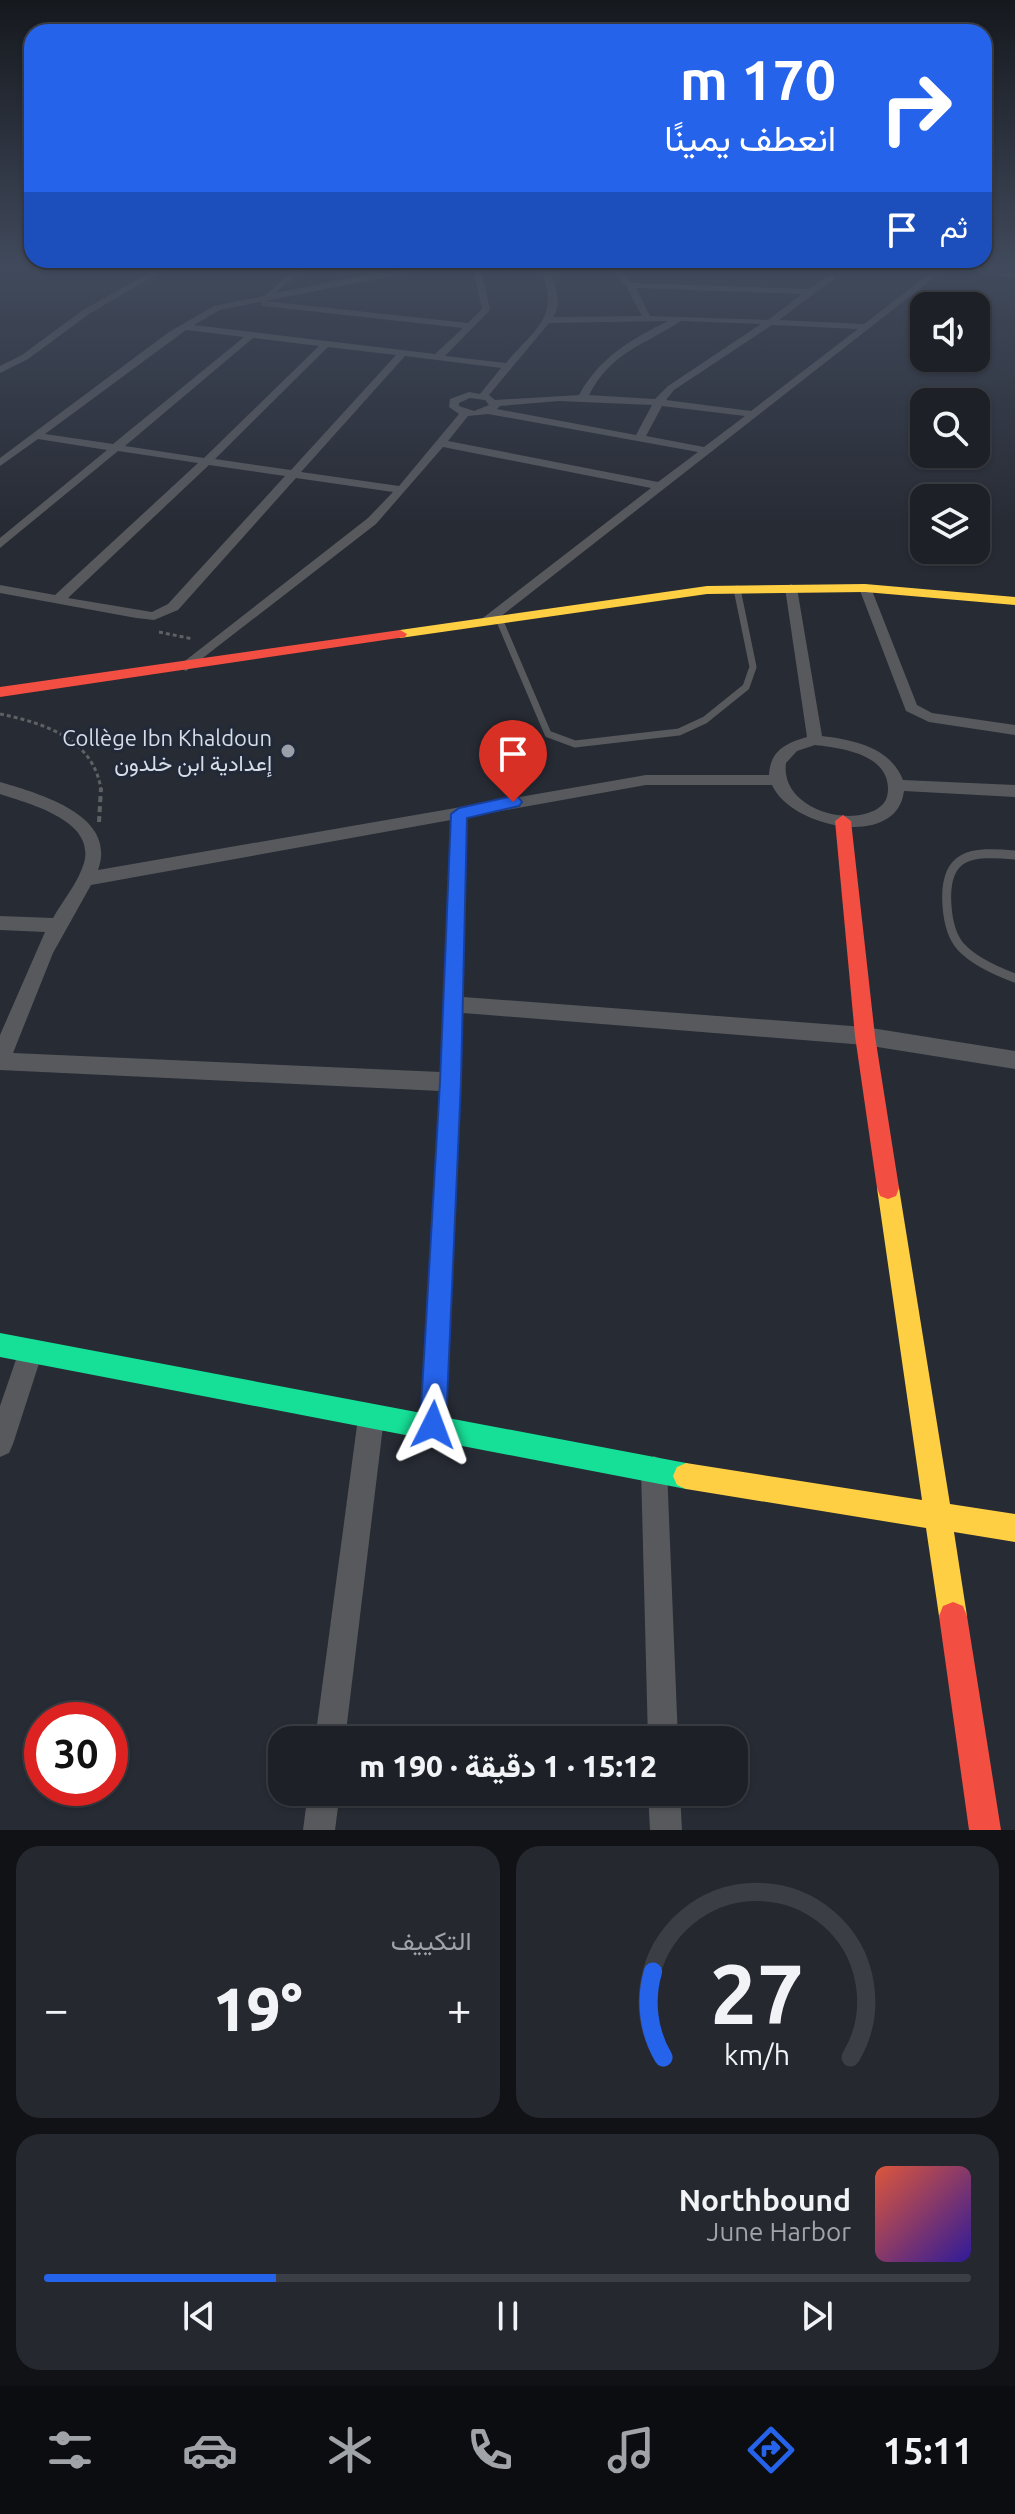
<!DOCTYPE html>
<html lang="ar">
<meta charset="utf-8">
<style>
body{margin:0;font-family:Ubuntu,Vazirmatn,sans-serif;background:#25282f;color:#f1f3f6;direction:rtl;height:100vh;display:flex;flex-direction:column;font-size:30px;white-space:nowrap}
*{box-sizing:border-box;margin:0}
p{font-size:26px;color:#a0a3a7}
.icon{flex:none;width:44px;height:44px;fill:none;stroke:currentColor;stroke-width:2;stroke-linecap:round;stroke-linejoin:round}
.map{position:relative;height:1830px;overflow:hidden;direction:ltr}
.drawer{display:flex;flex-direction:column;gap:16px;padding:16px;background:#101215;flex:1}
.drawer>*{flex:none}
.top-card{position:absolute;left:24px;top:24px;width:968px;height:244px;border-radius:24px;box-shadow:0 2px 6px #0004,0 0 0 2px #3b3e44;direction:rtl;background:#2563eb;color:#fff;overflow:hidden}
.fabs{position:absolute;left:910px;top:292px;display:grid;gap:16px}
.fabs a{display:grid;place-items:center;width:80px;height:80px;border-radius:16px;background:#1d2027;box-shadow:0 2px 6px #0004,0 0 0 2px #3b3e44;font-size:40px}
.speed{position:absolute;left:24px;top:1702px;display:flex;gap:16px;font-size:40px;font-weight:700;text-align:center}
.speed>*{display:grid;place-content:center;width:104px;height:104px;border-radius:50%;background:#1d2027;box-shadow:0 2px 6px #0004,0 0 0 2px #3b3e44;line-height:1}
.speed .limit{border:12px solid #d22;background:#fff;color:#111}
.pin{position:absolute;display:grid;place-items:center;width:68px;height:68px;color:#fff;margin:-82px -34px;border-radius:50% 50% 50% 0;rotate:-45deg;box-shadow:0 0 8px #0007}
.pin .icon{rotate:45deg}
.me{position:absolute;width:88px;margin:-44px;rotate:3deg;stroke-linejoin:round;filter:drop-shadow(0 0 6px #0008)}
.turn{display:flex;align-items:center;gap:28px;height:168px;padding:0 24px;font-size:36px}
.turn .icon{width:104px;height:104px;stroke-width:2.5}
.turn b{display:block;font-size:56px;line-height:68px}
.then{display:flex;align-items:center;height:76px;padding:0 24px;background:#0003;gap:16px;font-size:30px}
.big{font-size:60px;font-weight:800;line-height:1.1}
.drawer .tile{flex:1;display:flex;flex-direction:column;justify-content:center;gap:12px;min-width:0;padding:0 28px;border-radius:24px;background:#25282f}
.drawer .dial{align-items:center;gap:0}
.dial svg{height:208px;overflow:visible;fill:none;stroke:#3b3e44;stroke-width:7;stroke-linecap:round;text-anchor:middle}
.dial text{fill:#f1f3f6;stroke:none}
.song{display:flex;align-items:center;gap:24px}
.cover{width:96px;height:96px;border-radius:12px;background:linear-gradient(135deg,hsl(10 70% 55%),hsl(250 70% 35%))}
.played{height:8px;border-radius:4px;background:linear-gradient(90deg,#2563eb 25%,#3b3e44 25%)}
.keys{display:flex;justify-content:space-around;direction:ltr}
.heat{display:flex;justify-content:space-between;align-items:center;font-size:44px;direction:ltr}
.drawer .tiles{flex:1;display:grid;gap:16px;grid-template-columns:1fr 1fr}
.tile:last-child{grid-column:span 2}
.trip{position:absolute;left:268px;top:1726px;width:480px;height:80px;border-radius:24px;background:#1d2027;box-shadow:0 2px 6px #0004,0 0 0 2px #3b3e44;font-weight:800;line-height:80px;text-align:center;direction:rtl}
.dock{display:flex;height:128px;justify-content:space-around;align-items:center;background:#0c0d10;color:#a0a3a7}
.dock .icon{width:56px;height:56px}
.dock .on{color:#2563eb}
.dock b{font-size:36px;color:#f1f3f6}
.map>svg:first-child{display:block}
</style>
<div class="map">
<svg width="1015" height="1830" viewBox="0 0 1015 1830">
<rect width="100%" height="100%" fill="#272b34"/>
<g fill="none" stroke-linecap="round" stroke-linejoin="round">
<g stroke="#5e6164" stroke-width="3" stroke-dasharray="4 3" stroke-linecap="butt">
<polyline points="159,632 193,639"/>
<path d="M0 714C44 723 94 739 101 790"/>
</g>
<polyline stroke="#5e6164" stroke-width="4" stroke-dasharray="6 4" stroke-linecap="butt" points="99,822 101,788"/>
<polyline stroke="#57595d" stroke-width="7" points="499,619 548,734 575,744 679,732 705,720 746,687 753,667 737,589"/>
<path stroke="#57595d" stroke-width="9" d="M1015 855C971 851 943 853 947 906 948 920 951 936 961 947 975 962 996 971 1015 978"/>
<g fill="#57595d" fill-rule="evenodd">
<polygon points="156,269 166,269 89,314 28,359 0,373 0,366 22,355 83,310"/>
<path d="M295 269H304L275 293 376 273 428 269 265 301 468 323 482 309 473 269H481L490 310 445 356 506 363C536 327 560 319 541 269H549C555 284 563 303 553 317L642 316 626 286 613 269H621L632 283 809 289 832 274 835 278 779 320 864 324 936 269H945L491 624 486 625 479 621 651 488 443 447 376 524 186 671 179 667 181 664 368 518 393 492 296 478 178 610 154 620 136 618 0 593V585L55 595 198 463 118 451 0 548V538L107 450 38 439 0 466V458L169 332 214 306 264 296ZM636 288 802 294 768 320 650 316ZM260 302 263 306 463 328 435 354 194 325 220 310ZM668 321C630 340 600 357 579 395L495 400 489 395 549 323ZM681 321 761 324 668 386 655 399 589 395C612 351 643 346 681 321ZM772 325 858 329 751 411 666 400 674 390ZM186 330 244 337 113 444 45 434ZM253 338 319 346 204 458 125 446ZM328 347 396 355 291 470 215 459ZM405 356 501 368 480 394 469 392 450 399 449 407 459 414 399 486 301 472ZM470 398 485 400 489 405 474 411 459 406V403ZM559 401 652 405 636 435 497 409 500 406ZM662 406 745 416 704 447 646 436ZM488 414 698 452 658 482 448 441 468 416ZM209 465 285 476 168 604 152 612 68 598Z"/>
<polygon points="963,269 1015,274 1015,278 967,271"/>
<path d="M791 584 797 588 822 736C854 740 890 747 903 780L1015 785V797L904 791C897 850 791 828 772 785H646L467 817 463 997 865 1027 1015 1051V1069L865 1045 463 1013 446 1425 442 1434 433 1438 424 1434 420 1425 440 1091 0 1070V1035L45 932 0 930V916L53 918C63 900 78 883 84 863 96 820 29 804 0 794V782C40 794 118 815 98 870L646 775H769C770 751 786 743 807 737L785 588ZM815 745C842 748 887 754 888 788 888 798 885 804 877 809 844 828 780 806 786 763L797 751ZM451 820 441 1072 13 1053 53 953 91 885Z"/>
<polygon points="865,584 871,588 917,705 932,713 1015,725 1015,735 929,722 906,711 859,588"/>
<polygon points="31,1339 40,1342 43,1351 13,1444 9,1453 0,1457 0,1406 22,1342"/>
<polygon points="371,1405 380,1409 384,1418 345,1740 315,1740 358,1418 362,1409"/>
<polygon points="654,1456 663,1460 667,1469 678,1740 648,1740 641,1469 645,1460"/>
<polygon points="308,1792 340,1792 335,1830 303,1830"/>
<polygon points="648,1792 680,1792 682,1830 650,1830"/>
</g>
<polygon fill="#16e098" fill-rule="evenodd" points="0,1333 686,1463 695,1467 699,1476 695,1485 686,1489 0,1357"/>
<g fill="#ffcf43" fill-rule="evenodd">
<polygon points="865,584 1015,597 1015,605 865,592 707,594 400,638 393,634 400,630 707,586"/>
<polygon points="888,1177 896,1180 899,1188 950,1504 1015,1514 1015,1542 954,1532 967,1616 963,1626 953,1630 943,1626 939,1616 926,1528 686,1489 677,1485 673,1476 677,1467 686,1463 922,1500 877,1188 880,1180"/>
</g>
<g fill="#f24e42" fill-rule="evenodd">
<polygon points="400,630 407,634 405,637 0,697 0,687"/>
<polygon points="843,815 851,821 875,1036 899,1188 896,1196 888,1199 880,1196 877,1188 855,1036 835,821"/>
<polygon points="953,1602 963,1606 967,1616 1001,1830 969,1830 939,1616 943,1606"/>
</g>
</g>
<linearGradient id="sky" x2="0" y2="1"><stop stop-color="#15181d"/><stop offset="0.51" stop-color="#414a5c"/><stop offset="1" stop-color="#414a5c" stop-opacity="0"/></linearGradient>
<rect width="1015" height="525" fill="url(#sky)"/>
<polygon fill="#2563eb" stroke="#184099" stroke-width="2" points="513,796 519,798 522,802 519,806 467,818 461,1082 446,1425 442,1434 433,1438 424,1434 420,1425 440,1082 451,814 459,808"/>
<circle fill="#9a9fa9" stroke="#222a39" stroke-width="3" cx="288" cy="751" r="8"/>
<g text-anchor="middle" stroke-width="6" stroke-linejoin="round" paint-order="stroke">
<g font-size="22" fill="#d8dee8" stroke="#222a39" text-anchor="end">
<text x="272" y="746">Collège Ibn Khaldoun<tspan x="272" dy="25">إعدادية ابن خلدون</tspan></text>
</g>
</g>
</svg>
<div class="fabs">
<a><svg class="icon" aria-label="sound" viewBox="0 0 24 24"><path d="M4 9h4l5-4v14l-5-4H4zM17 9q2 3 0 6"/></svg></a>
<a><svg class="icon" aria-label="search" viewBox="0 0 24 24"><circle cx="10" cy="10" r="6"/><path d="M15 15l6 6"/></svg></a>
<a><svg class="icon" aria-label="layers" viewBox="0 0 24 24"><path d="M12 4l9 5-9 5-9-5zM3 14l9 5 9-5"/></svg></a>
</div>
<div class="speed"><div class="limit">30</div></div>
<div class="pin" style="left:513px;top:802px;background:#d93025"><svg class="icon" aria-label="arrive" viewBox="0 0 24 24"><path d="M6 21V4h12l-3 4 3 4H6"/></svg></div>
<svg class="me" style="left:433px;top:1425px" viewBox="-20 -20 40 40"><path d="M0-17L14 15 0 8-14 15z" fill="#2563eb" stroke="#fff" stroke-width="4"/></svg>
<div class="trip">15:12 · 1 دقيقة · 190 m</div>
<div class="top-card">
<div class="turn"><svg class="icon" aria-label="right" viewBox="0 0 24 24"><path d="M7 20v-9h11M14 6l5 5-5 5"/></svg><div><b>170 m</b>انعطف يمينًا</div></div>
<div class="then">ثم<svg class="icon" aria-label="arrive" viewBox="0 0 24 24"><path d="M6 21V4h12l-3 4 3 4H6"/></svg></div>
</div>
</div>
<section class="drawer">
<div class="tiles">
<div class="tile dial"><svg viewBox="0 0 100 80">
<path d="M14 69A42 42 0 1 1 86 69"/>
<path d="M14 69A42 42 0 0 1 10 36" stroke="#2563eb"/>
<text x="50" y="56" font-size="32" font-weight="700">27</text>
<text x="50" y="72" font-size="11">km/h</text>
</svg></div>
<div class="tile"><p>التكييف</p>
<div class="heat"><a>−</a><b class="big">19°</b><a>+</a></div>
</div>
<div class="tile">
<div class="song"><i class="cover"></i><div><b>Northbound</b><p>June Harbor</p></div></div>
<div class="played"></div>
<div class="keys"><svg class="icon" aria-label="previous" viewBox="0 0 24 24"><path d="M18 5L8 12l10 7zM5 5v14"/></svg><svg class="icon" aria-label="pause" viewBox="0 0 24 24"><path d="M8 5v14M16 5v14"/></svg><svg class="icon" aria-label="next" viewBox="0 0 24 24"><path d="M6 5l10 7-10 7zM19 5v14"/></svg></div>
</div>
</div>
</section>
<nav class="dock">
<b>15:11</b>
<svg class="icon on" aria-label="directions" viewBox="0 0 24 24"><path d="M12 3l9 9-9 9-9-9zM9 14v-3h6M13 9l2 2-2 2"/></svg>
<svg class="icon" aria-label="music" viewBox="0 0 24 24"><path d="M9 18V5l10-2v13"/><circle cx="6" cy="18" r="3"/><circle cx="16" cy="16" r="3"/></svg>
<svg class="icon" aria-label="phone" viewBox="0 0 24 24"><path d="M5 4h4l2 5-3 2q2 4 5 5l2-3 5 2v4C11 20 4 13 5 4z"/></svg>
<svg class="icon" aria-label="climate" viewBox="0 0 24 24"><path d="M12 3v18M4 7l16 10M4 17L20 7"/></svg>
<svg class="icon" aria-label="car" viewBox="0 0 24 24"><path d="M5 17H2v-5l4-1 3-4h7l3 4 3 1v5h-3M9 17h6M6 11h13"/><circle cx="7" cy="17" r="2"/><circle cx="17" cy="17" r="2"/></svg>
<svg class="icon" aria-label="filters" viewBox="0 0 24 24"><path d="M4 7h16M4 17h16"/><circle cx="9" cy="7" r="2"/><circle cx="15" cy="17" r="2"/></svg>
</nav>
